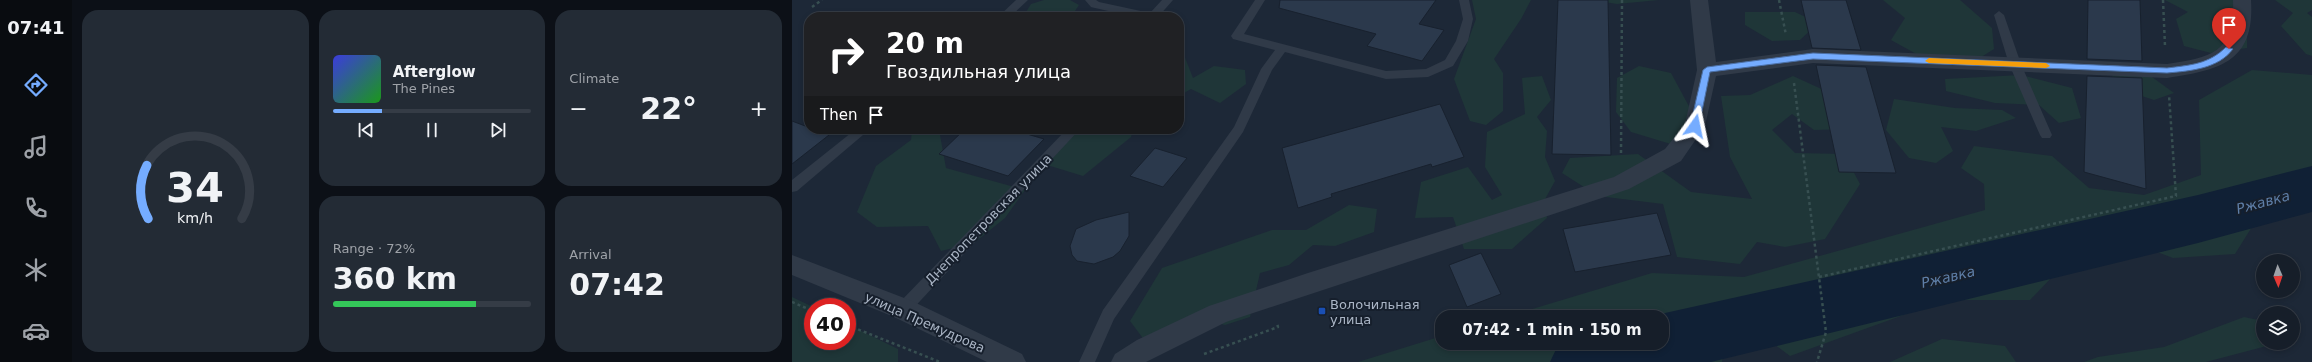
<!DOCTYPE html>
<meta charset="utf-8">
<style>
body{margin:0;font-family:"DejaVu Sans",sans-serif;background:#232b35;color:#f1f3f6;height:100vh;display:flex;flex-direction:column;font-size:15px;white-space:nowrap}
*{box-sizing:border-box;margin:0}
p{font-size:13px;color:#9ea2a8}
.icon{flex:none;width:22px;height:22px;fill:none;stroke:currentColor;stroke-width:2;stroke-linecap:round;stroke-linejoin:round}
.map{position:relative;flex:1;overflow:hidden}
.drawer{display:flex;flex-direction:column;gap:10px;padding:10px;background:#0c1017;width:720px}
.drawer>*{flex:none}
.top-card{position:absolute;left:12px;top:12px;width:380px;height:122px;border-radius:16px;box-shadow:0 2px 6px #0003,0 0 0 1px #353c46;background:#202124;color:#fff;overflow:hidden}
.needle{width:26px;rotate:178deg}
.controls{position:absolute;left:1464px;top:254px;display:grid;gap:8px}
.controls a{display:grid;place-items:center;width:44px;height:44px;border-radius:50%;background:#161e29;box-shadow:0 2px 6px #0003,0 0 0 1px #353c46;font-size:20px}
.speed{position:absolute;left:12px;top:298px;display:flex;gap:8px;font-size:20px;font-weight:700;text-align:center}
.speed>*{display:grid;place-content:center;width:52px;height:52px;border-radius:50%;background:#161e29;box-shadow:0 2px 6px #0003,0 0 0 1px #353c46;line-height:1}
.speed .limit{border:6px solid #d22;background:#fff;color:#111}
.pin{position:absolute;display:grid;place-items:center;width:34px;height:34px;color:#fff;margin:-41px -17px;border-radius:50% 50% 50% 0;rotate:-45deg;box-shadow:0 0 4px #0007}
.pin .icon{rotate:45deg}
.me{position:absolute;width:44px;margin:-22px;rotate:12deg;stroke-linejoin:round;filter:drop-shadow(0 0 3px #0008)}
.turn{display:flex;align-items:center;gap:14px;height:84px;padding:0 16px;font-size:18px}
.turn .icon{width:52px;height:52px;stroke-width:2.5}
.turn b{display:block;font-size:28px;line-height:34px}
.then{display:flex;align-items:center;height:38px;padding:0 16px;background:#0003;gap:8px;font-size:15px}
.big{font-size:30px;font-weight:700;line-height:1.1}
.drawer .tile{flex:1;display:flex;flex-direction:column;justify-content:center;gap:6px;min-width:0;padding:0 14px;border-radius:16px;background:#232b35}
.drawer .dial{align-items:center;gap:0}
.dial svg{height:104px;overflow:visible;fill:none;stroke:#353c46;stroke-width:7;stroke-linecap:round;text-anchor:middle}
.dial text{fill:#f1f3f6;stroke:none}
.song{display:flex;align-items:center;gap:12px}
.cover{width:48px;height:48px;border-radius:6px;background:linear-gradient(135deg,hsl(240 70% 55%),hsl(120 70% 35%))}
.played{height:4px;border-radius:2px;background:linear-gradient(90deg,#75acff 25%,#353c46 25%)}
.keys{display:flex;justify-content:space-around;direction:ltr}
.heat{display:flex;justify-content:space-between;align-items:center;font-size:22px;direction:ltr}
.charge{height:6px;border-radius:3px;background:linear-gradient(90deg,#34c759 72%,#353c46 0)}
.drawer .tiles{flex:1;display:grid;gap:10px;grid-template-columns:repeat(3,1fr)}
.tile:first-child{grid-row:span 2}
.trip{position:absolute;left:643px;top:310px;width:234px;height:40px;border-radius:16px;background:#161e29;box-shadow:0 2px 6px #0003,0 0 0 1px #353c46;font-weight:700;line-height:40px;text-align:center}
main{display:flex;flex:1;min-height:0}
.tab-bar{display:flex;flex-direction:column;width:72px;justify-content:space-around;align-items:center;background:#090c10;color:#9ea2a8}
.tab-bar .icon{width:28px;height:28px}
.tab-bar .on{color:#75acff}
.tab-bar b{font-size:18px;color:#f1f3f6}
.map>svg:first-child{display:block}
</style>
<main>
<nav class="tab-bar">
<b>07:41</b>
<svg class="icon on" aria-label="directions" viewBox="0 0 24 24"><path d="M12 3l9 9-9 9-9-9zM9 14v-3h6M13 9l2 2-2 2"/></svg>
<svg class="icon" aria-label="music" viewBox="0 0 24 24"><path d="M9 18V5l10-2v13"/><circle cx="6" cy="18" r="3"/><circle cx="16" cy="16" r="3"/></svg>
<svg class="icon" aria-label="phone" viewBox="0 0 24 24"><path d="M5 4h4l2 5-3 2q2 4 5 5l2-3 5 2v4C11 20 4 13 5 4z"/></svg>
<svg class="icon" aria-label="climate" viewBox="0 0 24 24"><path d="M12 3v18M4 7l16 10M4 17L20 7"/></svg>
<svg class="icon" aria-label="car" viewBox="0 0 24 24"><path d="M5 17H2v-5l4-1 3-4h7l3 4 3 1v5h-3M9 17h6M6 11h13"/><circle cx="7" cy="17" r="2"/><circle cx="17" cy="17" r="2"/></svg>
</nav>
<section class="drawer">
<div class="tiles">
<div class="tile dial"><svg viewBox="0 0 100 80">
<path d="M14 69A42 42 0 1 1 86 69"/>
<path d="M14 69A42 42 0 0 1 13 28" stroke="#75acff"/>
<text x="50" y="56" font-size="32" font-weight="700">34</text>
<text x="50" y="72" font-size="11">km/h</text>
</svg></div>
<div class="tile">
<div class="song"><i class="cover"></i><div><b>Afterglow</b><p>The Pines</p></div></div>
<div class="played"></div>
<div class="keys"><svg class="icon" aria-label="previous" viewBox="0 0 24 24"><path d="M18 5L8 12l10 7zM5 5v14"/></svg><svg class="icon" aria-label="pause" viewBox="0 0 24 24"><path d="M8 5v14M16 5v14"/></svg><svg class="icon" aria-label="next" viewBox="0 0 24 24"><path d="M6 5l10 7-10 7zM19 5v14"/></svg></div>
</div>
<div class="tile"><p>Climate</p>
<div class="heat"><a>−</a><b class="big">22°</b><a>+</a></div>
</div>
<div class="tile"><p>Range · 72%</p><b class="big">360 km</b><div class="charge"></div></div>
<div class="tile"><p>Arrival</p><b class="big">07:42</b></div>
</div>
</section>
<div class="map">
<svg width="1520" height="362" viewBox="0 0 1520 362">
<rect width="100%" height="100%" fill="#1d2837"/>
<g fill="#1f3638">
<polygon points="252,0 278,0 287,5 279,17 231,17 239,4"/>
<polygon points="680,0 739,0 729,19 702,59 711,73 711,111 694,125 678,121 662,79 684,19"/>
<polygon points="800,0 867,0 825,4"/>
<polygon points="1091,0 1168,0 1200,28 1202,49 1186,59 1128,56 1099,40 1113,18"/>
<polygon points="1373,0 1442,0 1455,12 1455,48 1419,53 1392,46 1384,19 1396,12"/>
<polygon points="1483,0 1520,0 1520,10 1515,13 1520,17 1520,56 1514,54 1489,26 1501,13"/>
<polygon points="953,12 1003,12 1026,23 1008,40 980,41 953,25"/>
<polygon points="387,49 390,50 401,78 422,66 453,70 454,84 428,103 399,89 387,96"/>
<polygon points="847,66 879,73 900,112 882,145 839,132 824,112 825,78"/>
<polygon points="1460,70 1520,75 1520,194 1473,206 1443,254 1381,258 1344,244 1282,254 1238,300 1153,300 998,356 962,329 934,335 930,362 566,362 650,336 650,343 870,343 870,317 714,317 860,273 952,277 1193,210 1192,184 1169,168 1182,146 1260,156 1297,188 1352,195 1409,175 1407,100"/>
<polygon points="1229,75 1280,88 1289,118 1267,123 1247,105 1203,103 1154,91 1153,79"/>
<polygon points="1321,75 1360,77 1382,93 1362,100 1313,84"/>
<polygon points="750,76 759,100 745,117 755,131 753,157 763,181 752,201 755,218 720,249 672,249 661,217 623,218 629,182 676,167 700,200 710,195 693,167 695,132 733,114 730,78"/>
<polygon points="1001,76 1047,97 1057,129 1022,130 1000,114 980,130 1003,153 1052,154 1068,184 1033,239 993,247 965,242 948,264 885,257 871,204 806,196 770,173 778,158 846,154 899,192 960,199 938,157 929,96 958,95"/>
<polygon points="1102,99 1163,108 1210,110 1224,118 1184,131 1149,127 1161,151 1144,163 1117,158 1094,130"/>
<polygon points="120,129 157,129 148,135 154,168 233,190 213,218 182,243 149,251 136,226 85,227 65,212 84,166 119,140"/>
<polygon points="243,129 341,129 339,137 291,176 255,165 278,137"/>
<polygon points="557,205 585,209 582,232 543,246 521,245 497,265 468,273 458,317 433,325 411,319 362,353 338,321 370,268 480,230 514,230"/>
<polygon points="0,297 21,307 21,341 55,341 55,324 106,349 106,362 0,362"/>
<polygon points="1452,317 1471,321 1471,343 1486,343 1414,362 1292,362 1306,357 1372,347"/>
<polygon points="1150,339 1213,346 1224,362 1098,362"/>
</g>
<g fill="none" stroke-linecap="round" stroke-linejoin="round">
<polygon fill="#102035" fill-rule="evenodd" points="1520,166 1520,212 1406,243 919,362 758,362 767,343 870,343 870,317 855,317 1406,195"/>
</g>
<g fill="#2b394c" stroke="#18212e">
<polygon points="488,0 644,0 627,24 652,30 630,61 575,46 584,34 487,8"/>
<polygon points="766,0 816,0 819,155 760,154"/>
<polygon points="1009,0 1054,0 1069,50 1020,48"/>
<polygon points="1296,0 1348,0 1350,61 1295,59"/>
<polygon points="1024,65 1074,67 1104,173 1047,172"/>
<polygon points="1295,76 1350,78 1354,189 1292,172"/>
<polygon points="648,104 672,157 640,167 639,164 539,194 540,197 506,208 490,148"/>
<polygon points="0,121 37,135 0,164"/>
<polygon points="173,129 218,129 252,139 216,176 147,154"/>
<polygon points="363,148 395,158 371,187 338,176"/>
<polygon points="337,212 337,236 328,251 321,257 302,264 285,261 280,255 278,246 284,229 304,220"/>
<polygon points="865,213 879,255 783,272 771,229"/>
<polygon points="689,253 709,294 675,307 657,265"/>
</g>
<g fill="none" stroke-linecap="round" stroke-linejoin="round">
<g stroke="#374f51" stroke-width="2.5" stroke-dasharray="3 3" stroke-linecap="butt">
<polyline points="987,0 994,35"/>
<polyline points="1371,0 1373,46"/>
<polyline points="20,7 30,0"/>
<polyline points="1002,83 1034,332 1025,362"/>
<polyline points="829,153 830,0"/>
<polyline points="1027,277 1384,196 1377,95"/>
<polyline points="0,302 21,311"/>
<polyline points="55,325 148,362"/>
<polyline points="412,354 486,327 485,323"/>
</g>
<g fill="#303a48" fill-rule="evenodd">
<polygon points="224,0 236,0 218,17 206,17"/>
<polygon points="293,0 304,0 307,2 358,13 370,0 381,0 366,17 343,17 303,8 299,7"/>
<polygon points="463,0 473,0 452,34 594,71 634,69 653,60 664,41 671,19 667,0 677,0 681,19 676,41 661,66 636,77 594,79 493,52 480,70 451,132 322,319 303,362 287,362 311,310 442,127 469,69 483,50 441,39 439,36"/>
<polygon points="1207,11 1212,15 1229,64 1260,135 1258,138 1250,138 1248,135 1217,64 1202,15"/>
<polygon points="64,129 78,129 5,191 0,192 0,180"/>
<polygon points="275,129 288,129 116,314 111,315 106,314 104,309 106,304"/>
</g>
<g fill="#303a48" fill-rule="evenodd">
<path d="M898 0H916L924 62 1021 49 1375 64C1421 57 1443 52 1441 0H1459C1463 62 1428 70 1375 78L1021 63 924 76 913 126 889 161 837 189 434 322 354 362H319L323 354 345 340 417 306 516 273 822 177 873 149 893 124 905 70Z"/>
<polygon points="0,255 120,301 230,354 234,362 195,362 102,317 0,275"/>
</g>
</g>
<path fill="#75acff" stroke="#4c70a6" d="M1434 47 1441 49C1426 69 1398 71 1375 73L1021 59 918 72 907 126 903 129 898 126 911 70 915 67 1021 53 1375 68C1399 65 1417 64 1434 47Z"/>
<polygon fill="#f59e0b" points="1137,58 1254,63 1258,66 1254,68 1137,63 1133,61"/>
<rect fill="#1a4fb4" stroke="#161f2c" stroke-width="1.5" x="526" y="307" width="8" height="8" rx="2"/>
<g text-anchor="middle" stroke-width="4" stroke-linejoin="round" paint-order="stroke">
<g font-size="13" fill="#aab5c5" stroke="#161f2c">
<text transform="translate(196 219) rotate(-46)" y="5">Днепропетровская улица</text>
<text transform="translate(133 322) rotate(24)" y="5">улица Премудрова</text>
</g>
<g font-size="13" fill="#aab5c5" stroke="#161f2c" text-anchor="start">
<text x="538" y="309">Волочильная<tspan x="538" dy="15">улица</tspan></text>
</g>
<g font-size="14" font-style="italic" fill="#5f7fa8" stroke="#161f2c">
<text transform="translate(1471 202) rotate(-15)" y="5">Ржавка</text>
<text transform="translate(1156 277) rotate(-13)" y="5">Ржавка</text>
</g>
</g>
</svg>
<div class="controls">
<a><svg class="needle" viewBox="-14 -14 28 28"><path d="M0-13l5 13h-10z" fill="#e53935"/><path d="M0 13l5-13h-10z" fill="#9ea2a8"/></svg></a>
<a><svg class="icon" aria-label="layers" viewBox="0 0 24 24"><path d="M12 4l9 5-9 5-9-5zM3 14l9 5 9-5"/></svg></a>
</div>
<div class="speed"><div class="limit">40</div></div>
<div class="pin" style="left:1437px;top:49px;background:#d93025"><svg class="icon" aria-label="arrive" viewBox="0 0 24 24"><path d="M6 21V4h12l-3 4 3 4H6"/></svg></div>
<svg class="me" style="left:903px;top:126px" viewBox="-20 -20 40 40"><path d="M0-17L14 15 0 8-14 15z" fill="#75acff" stroke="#fff" stroke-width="4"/></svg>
<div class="trip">07:42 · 1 min · 150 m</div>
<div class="top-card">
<div class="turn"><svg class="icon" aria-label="right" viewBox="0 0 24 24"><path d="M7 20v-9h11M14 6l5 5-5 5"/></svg><div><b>20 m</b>Гвоздильная улица</div></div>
<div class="then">Then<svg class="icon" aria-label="arrive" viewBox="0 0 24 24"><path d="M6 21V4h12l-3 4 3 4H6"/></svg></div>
</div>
</div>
</main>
